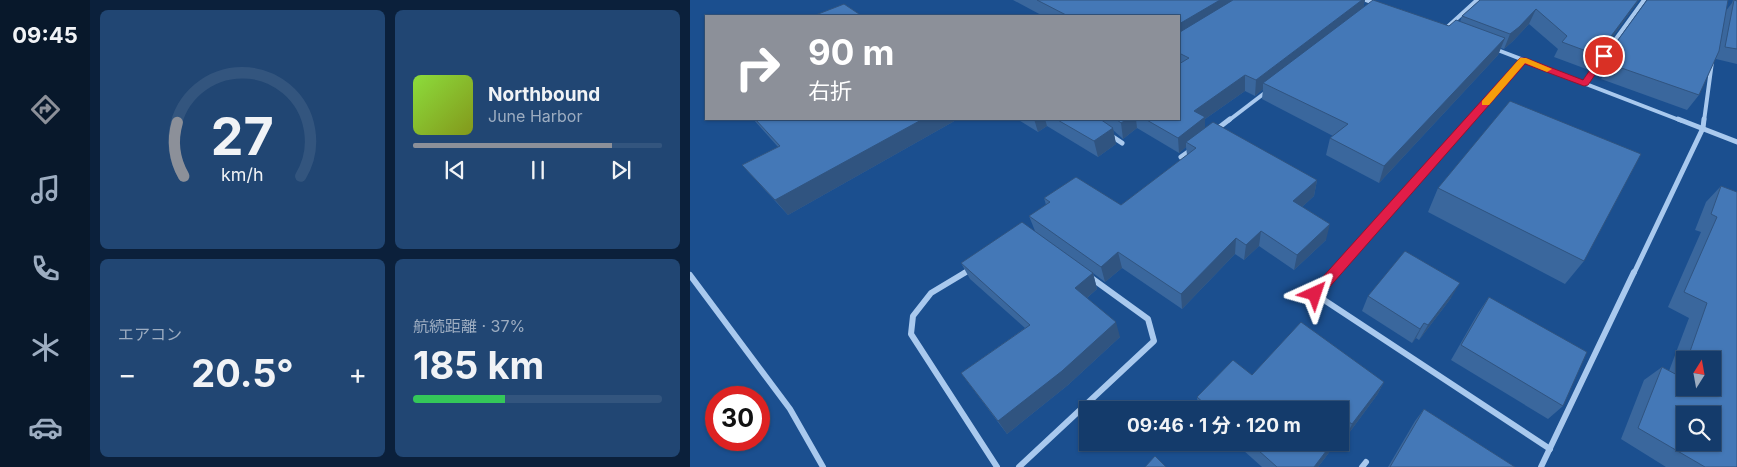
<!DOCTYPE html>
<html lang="ja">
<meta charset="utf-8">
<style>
body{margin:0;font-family:Inter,"Noto Sans JP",sans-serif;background:#214673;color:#f1f3f6;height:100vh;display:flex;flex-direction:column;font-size:19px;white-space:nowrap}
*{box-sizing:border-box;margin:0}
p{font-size:16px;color:#9dadc1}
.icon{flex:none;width:28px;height:28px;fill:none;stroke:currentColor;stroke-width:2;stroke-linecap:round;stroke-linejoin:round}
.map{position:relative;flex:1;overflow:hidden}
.sheet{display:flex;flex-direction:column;gap:10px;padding:10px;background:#0b203b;width:600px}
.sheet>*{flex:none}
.banner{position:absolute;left:15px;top:15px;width:475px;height:105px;border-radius:0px;box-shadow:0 1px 4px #0004,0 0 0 1px #33557e;background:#8c9099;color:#fff;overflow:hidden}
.needle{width:32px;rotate:11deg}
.tools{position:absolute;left:986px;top:351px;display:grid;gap:10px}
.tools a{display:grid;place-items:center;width:45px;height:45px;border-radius:0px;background:#143b6b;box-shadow:0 1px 4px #0004,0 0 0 1px #33557e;font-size:25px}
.speed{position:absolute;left:15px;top:386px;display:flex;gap:10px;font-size:25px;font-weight:700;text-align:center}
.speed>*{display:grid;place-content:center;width:65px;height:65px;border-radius:50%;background:#143b6b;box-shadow:0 1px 4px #0004,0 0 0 1px #33557e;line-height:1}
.speed .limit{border:8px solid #d22;background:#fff;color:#111}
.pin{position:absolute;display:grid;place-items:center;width:42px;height:42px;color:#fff;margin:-21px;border:2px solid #fff;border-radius:50%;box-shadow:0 1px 5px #0007}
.me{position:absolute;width:55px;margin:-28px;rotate:42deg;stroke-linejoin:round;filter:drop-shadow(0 0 4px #0008)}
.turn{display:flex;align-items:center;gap:18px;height:105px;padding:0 20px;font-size:22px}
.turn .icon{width:65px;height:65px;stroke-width:2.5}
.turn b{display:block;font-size:35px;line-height:42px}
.big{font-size:38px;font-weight:700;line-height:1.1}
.sheet .widget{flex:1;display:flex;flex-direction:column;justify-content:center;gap:8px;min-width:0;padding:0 18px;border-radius:8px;background:#214673}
.sheet .dial{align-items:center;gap:0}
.dial svg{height:130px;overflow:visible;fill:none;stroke:#33557e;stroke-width:7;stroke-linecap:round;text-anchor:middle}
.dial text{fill:#f1f3f6;stroke:none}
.song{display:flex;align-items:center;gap:15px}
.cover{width:60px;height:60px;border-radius:8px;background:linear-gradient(135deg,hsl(90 70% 55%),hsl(70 70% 35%))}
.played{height:5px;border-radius:2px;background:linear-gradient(90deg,#8c9099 80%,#33557e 80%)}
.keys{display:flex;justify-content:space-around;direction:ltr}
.heat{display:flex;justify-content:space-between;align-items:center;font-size:28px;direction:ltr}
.charge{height:8px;border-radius:4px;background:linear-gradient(90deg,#34c759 37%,#33557e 0)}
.sheet .tiles{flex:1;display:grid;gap:10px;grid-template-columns:repeat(2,1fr)}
.trip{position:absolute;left:389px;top:401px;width:270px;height:50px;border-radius:0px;background:#143b6b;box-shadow:0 1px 4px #0004,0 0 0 1px #33557e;font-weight:700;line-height:50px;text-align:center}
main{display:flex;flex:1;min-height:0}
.menu{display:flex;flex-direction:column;width:90px;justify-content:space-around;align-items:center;background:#08182b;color:#9dadc1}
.menu .icon{width:35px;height:35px}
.menu .on{color:#8c9099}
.menu b{font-size:22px;color:#f1f3f6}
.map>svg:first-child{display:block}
</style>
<main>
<nav class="menu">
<b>09:45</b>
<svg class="icon on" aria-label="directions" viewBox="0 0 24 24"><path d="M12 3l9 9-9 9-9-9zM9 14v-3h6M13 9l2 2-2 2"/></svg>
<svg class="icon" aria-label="music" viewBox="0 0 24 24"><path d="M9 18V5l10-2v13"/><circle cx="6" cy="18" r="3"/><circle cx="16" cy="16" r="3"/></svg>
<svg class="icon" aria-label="phone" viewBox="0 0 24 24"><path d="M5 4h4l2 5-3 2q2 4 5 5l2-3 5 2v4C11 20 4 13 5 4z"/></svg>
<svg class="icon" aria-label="climate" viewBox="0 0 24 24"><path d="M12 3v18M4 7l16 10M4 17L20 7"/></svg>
<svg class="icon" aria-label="car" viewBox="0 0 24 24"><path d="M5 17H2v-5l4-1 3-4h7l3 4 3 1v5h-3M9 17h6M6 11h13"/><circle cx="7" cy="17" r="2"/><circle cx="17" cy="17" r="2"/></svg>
</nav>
<section class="sheet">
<div class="tiles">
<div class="widget dial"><svg viewBox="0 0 100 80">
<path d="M14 69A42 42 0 1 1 86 69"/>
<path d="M14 69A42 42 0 0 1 10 36" stroke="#8c9099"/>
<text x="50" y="56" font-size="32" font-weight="700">27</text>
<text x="50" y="72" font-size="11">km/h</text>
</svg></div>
<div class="widget">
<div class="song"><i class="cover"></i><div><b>Northbound</b><p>June Harbor</p></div></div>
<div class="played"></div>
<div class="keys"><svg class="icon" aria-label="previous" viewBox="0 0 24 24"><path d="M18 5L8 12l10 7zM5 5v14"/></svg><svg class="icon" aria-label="pause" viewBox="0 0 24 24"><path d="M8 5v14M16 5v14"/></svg><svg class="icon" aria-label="next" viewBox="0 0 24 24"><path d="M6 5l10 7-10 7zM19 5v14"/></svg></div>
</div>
<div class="widget"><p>エアコン</p>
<div class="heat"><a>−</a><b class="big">20.5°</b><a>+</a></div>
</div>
<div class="widget"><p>航続距離 · 37%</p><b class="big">185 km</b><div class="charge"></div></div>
</div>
</section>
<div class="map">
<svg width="1047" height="467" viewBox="0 0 1047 467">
<rect width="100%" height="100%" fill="#1b4f8f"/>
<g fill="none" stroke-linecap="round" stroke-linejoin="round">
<g stroke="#a9c9ee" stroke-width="4">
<polyline points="676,0 687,4"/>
<polyline points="754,30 787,0"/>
<polyline points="805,49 992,121"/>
<polyline points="894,83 954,0"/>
<polyline points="538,121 576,92"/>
<polyline points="779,121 833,60"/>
<polyline points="1014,121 1022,62"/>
</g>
<g stroke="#a9c9ee" stroke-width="5">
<polyline points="988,119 1047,142"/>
<polyline points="527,129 540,119"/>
<polyline points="420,135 432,143"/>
<polyline points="491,157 501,150"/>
<polyline points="274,273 281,269"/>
<polyline points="643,273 780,119"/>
<polyline points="944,273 1013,128 1014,119"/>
</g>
<g stroke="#a9c9ee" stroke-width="6">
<polyline points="276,272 241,293 223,316 221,334 307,467"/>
<polyline points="644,272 625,294 860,449"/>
<polyline points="0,275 100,409 133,467"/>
<polyline points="329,467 464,341 458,319 400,277"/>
<polyline points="672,467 676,462"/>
<polyline points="851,467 944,272"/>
</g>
</g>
<g fill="#3a679d" fill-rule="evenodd">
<polygon points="323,0 675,0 673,8 759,26 770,22 772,16 790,0 949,0 899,70 864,57 868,49 839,24 823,41 814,49 811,48 808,55 689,183 636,155 640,138 643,136 572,99 573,89 565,96 555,91 515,119 515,128 627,180 624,196 612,207 636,240 604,270 569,246 554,260 545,254 492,309 432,268 415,282 403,273 407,289 397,298 430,337 378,385 317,434 271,373 335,328 280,279 271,263 345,231 339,216 356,205 354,198 431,205 497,155 496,147 489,153 447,128 433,139 423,130 426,144 408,157 357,126 348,132 327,119 489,119 489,16 353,16"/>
<polygon points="957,0 1038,0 1035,12 1042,3 1043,0 1047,0 1047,64 1026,59 1026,56 1009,95 997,110 911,79 913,76 906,73 915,58"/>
<polygon points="63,119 268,119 98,215 52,165 88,147"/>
<path d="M1031 186 1047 467H976L931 439 954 380 972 367 979 371 999 318 978 307 1011 232 1005 230 1016 202ZM995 360H1022L995 388Z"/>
<polygon points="748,188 894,261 875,284 738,212"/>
<polygon points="678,296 761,298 729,340 726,338 722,343 672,311"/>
<polygon points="799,297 873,406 858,419 761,360 788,313"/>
<polygon points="562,375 694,382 687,395 656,437 653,435 650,439 650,410 508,410 507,397"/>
<polygon points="734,409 825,467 698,467 725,421"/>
<polygon points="544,442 647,442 628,467 572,467"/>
</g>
<g fill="#305480">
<polygon points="530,0 553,0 489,40 489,24"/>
<polygon points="672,0 675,0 672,13 573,83 573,89 565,96 566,80"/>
<polygon points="948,0 949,0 899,70 907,55"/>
<polygon points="846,9 839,24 823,41 814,49 820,34"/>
<polygon points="815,38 808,55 689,183 694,166"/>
<polygon points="555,75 555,91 515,119 515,133 496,142 496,147 489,153 488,138 504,111"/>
<polygon points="233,119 268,119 98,215 85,200"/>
<polygon points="344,119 355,119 357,126 348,132"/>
<polygon points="437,119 446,119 447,128 433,139 431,123"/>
<polygon points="423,128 426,144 408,157 404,141"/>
<polygon points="627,180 624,196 601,217 603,201"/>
<polygon points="640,224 636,240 604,270 607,255"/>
<polygon points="571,231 569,246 554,260 556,245"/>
<polygon points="546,238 545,254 492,309 491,294"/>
<polygon points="428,252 432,268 415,282 411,267"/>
<polygon points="403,273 407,289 390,304 385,288"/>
<polygon points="770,283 761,298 729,340 738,325"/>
<polygon points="426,322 430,337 378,385 317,434 308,421"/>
<polygon points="734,323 726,338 722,343 730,329"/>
<polygon points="694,382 687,395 656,437 662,424"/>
<polygon points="659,422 653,435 650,439 650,434"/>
<polygon points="643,442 647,442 628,467 624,467"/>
</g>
<g fill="#4478b7" stroke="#305480" fill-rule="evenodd">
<polygon points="347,0 530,0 489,24 489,16 378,16"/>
<polygon points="543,0 672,0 566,80 555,75 504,111 515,117 488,138 455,119 489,119 489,64 499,58 489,53 489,32 490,32"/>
<polygon points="683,0 759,26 766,20 815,38 694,166 640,138 658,124 573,83"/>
<polygon points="790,0 948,0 907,55 872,42 877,36 846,9 829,27 820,34 772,16"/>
<polygon points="957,0 1038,0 1029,51 1009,95 920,64 922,61 915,58"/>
<polygon points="1044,0 1047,1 1047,49 1035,47"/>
<polygon points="154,4 172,16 123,16"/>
<polygon points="820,101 951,154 894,261 748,188"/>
<polygon points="65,119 233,119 85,200 52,165 90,146"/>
<polygon points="366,119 410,119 423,128 404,141"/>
<polygon points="426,119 437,119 431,123"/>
<polygon points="523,122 627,180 603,201 640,224 607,255 571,231 556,245 546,238 491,294 428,252 411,267 339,216 360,202 354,198 386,177 431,205 506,148 496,142"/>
<path d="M1031 186 1047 192V467H1015L948 428 972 367 991 377 995 365V388H1022V360H997L1017 303 994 292 1027 217 1021 214ZM995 415H1022V442H995Z"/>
<polygon points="332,222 403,273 385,288 426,322 372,371 308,421 271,373 340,325 271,263"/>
<polygon points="715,251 770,283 738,325 734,323 730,329 678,296"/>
<polygon points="799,297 897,352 873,406 771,345"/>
<polygon points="611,322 694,382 662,424 659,422 650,434 650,410 522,410 507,397 543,360 562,375"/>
<polygon points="734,409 825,467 700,467"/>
<polygon points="559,442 643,442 624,467 587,467"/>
<polygon points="465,456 476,467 455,467"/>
</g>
<polygon fill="#e11d48" stroke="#92132f" points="911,54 918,56 898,85 894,86 835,64 630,298 625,299 621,298 619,294 621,290 830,58 836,58 893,80"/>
<polygon fill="#f59e0b" points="830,58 836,58 862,69 857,72 835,63 799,105 792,105 792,101"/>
</svg>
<div class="tools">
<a><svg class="needle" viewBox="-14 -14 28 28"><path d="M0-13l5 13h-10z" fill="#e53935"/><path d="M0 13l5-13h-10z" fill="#9dadc1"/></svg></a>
<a><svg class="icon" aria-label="search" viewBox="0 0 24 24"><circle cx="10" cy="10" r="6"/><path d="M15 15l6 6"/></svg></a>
</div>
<div class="speed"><div class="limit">30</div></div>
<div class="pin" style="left:914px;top:56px;background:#d93025"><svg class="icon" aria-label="arrive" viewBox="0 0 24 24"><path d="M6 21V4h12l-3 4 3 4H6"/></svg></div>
<svg class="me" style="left:625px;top:294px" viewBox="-20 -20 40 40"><path d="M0-17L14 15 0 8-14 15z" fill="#e11d48" stroke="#fff" stroke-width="4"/></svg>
<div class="trip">09:46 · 1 分 · 120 m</div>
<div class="banner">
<div class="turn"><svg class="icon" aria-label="right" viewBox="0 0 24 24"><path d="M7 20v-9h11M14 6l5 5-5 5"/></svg><div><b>90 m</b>右折</div></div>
</div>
</div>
</main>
